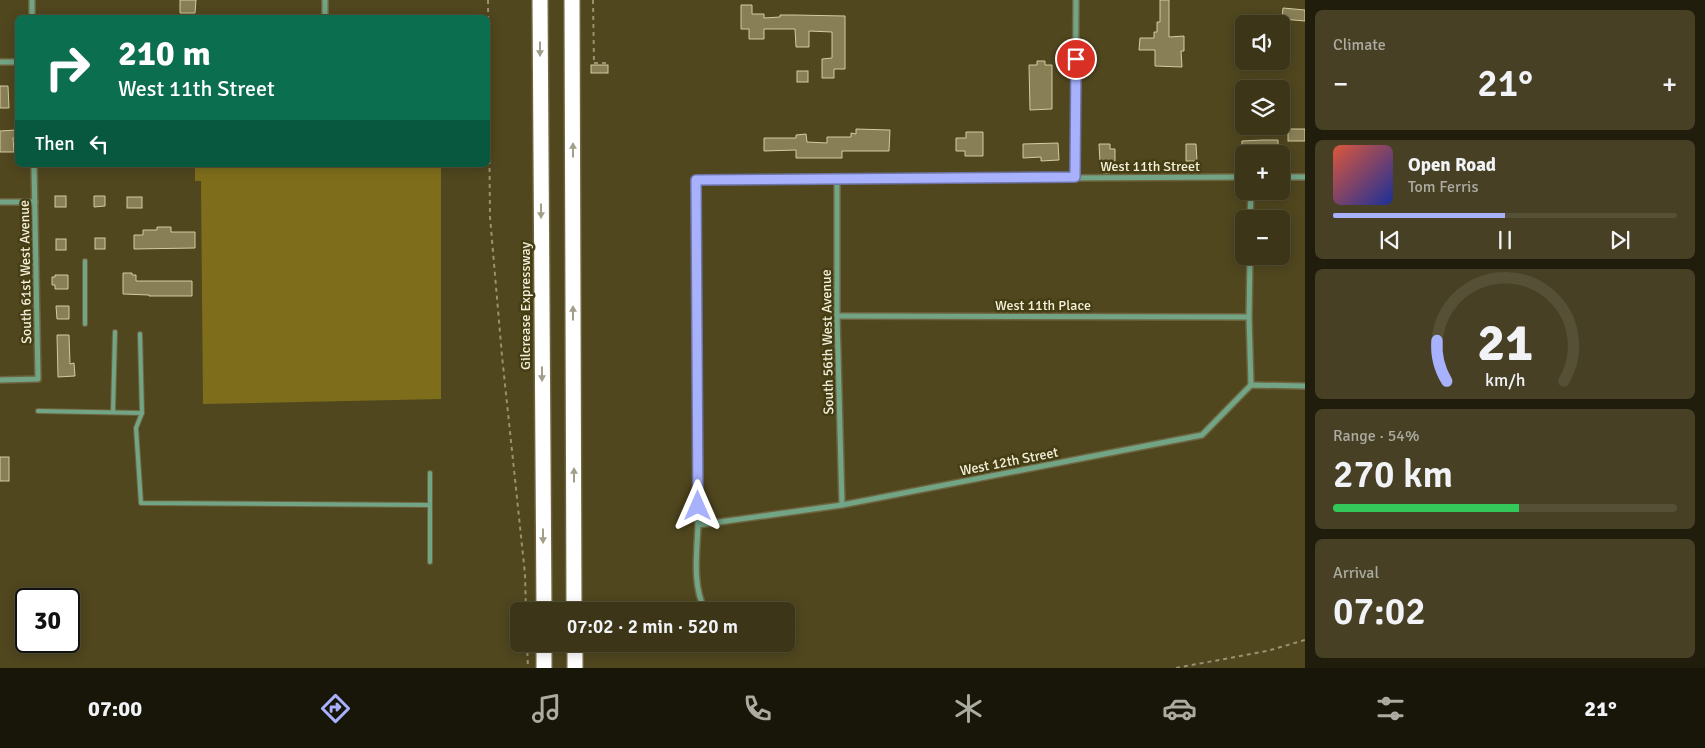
<!DOCTYPE html>
<meta charset="utf-8">
<style>
body{margin:0;font-family:Signika,sans-serif;background:#474024;color:#f1f3f6;height:100vh;display:flex;flex-direction:column;font-size:19px;white-space:nowrap}
*{box-sizing:border-box;margin:0}
p{font-size:16px;color:#acaba1}
.icon{flex:none;width:28px;height:28px;fill:none;stroke:currentColor;stroke-width:2;stroke-linecap:round;stroke-linejoin:round}
.map{position:relative;flex:1;overflow:hidden}
.panel{display:flex;flex-direction:column;gap:10px;padding:10px;background:#211d0d;width:400px}
.panel>*{flex:none}
.top-card{position:absolute;left:15px;top:15px;width:475px;height:152px;border-radius:8px;box-shadow:0 2px 12px #0003,0 0 0 1px #555036;background:#0b6e4f;color:#fff;overflow:hidden}
.fabs{position:absolute;left:1235px;top:15px;display:grid;gap:10px}
.fabs a{display:grid;place-items:center;width:55px;height:55px;border-radius:8px;background:#3c3517;box-shadow:0 2px 12px #0003,0 0 0 1px #555036;font-size:25px}
.speed{position:absolute;left:15px;top:588px;display:flex;gap:10px;font-size:25px;font-weight:700;text-align:center}
.speed>*{display:grid;place-content:center;width:65px;height:65px;border-radius:50%;background:#3c3517;box-shadow:0 2px 12px #0003,0 0 0 1px #555036;line-height:1}
.speed .limit{border:2px solid #111;border-radius:8px;background:#fff;color:#111}
.pin{position:absolute;display:grid;place-items:center;width:42px;height:42px;color:#fff;margin:-21px;border:2px solid #fff;border-radius:50%;box-shadow:0 1px 5px #0007}
.me{position:absolute;width:55px;margin:-28px;rotate:0deg;stroke-linejoin:round;filter:drop-shadow(0 0 4px #0008)}
.turn{display:flex;align-items:center;gap:18px;height:105px;padding:0 20px;font-size:22px}
.turn .icon{width:65px;height:65px;stroke-width:2.5}
.turn b{display:block;font-size:35px;line-height:42px}
.then{display:flex;align-items:center;height:48px;padding:0 20px;background:#0003;gap:10px;font-size:19px}
.big{font-size:38px;font-weight:600;line-height:1.1}
.panel .card{flex:1;display:flex;flex-direction:column;justify-content:center;gap:8px;min-width:0;padding:0 18px;border-radius:8px;background:#474024}
.panel .dial{align-items:center;gap:0}
.dial svg{height:130px;overflow:visible;fill:none;stroke:#555036;stroke-width:7;stroke-linecap:round;text-anchor:middle}
.dial text{fill:#f1f3f6;stroke:none}
.song{display:flex;align-items:center;gap:15px}
.cover{width:60px;height:60px;border-radius:8px;background:linear-gradient(135deg,hsl(10 70% 55%),hsl(230 70% 35%))}
.played{height:5px;border-radius:2px;background:linear-gradient(90deg,#a7b1fc 50%,#555036 50%)}
.keys{display:flex;justify-content:space-around;direction:ltr}
.heat{display:flex;justify-content:space-between;align-items:center;font-size:28px;direction:ltr}
.charge{height:8px;border-radius:4px;background:linear-gradient(90deg,#34c759 54%,#555036 0)}
.trip{position:absolute;left:510px;top:602px;width:285px;height:50px;border-radius:8px;background:#3c3517;box-shadow:0 2px 12px #0003,0 0 0 1px #555036;font-weight:600;line-height:50px;text-align:center}
.dock{display:flex;height:80px;justify-content:space-around;align-items:center;background:#181509;color:#acaba1}
.dock .icon{width:35px;height:35px}
.dock .selected{color:#a7b1fc}
.dock b{font-size:22px;color:#f1f3f6}
main{display:flex;flex:1;min-height:0}
.map>svg:first-child{display:block}
</style>
<main>
<div class="map">
<svg width="1305" height="668" viewBox="0 0 1305 668">
<rect width="100%" height="100%" fill="#50471f"/>
<polygon fill="#7e6e1b" points="195,165 441,165 441,399 203,404 201,181 195,181"/>
<g fill="#887f56" stroke="#d4cb9e">
<polygon points="180,0 196,0 195,13 180,13"/>
<polygon points="1160,0 1169,0 1169,37 1184,36 1184,51 1181,51 1182,67 1155,66 1155,50 1139,50 1140,38 1154,38 1154,32 1157,32 1157,22 1160,22"/>
<polygon points="741,5 752,5 752,14 764,14 764,18 780,17 780,15 794,15 845,16 845,69 834,69 834,78 822,78 822,59 832,58 832,32 809,31 809,47 796,47 795,29 764,29 764,39 749,39 749,29 741,29"/>
<polygon points="1283,8 1305,10 1305,21 1282,19"/>
<polygon points="1037,61 1045,61 1045,65 1052,65 1052,109 1030,110 1029,65 1037,65"/>
<rect x="591" y="65" width="17" height="8"/>
<rect x="797" y="71" width="11" height="11"/>
<polygon points="0,86 8,86 9,108 0,108"/>
<polygon points="856,129 890,130 889,151 842,151 842,158 796,158 796,150 764,151 764,138 796,138 796,135 806,134 807,142 827,143 827,137 851,137 851,133 856,134"/>
<rect x="1288" y="129" width="17" height="12"/>
<polygon points="16,130 16,138 13,138 14,152 0,152 0,131"/>
<polygon points="966,132 983,132 983,156 965,156 965,151 956,151 956,138 966,138"/>
<polygon points="1263,140 1278,140 1278,153 1242,154 1242,141"/>
<polygon points="1058,143 1059,160 1041,161 1041,157 1023,158 1023,144"/>
<polygon points="1099,144 1110,144 1110,149 1115,149 1115,161 1110,161 1110,173 1103,173 1102,162 1100,162"/>
<polygon points="1186,144 1196,144 1197,161 1186,161"/>
<rect x="55" y="196" width="11" height="11"/>
<polygon points="94,196 105,196 105,206 94,207"/>
<rect x="127" y="197" width="15" height="11"/>
<polygon points="157,227 171,227 171,232 195,232 195,248 134,249 134,235 143,235 143,230 157,230"/>
<rect x="95" y="238" width="10" height="11"/>
<rect x="56" y="239" width="10" height="11"/>
<polygon points="123,273 132,273 132,275 136,275 136,281 192,281 192,296 149,296 149,295 123,294"/>
<polygon points="55,275 68,275 68,289 55,289 55,285 52,285 52,277 55,277"/>
<polygon points="56,306 69,306 69,319 57,319"/>
<polygon points="57,335 69,335 70,364 74,363 75,376 58,377"/>
<rect x="0" y="457" width="9" height="24"/>
</g>
<g fill="none" stroke-linecap="round" stroke-linejoin="round">
<g stroke="#6e6540" stroke-width="6">
<g id="service">
<polyline points="85,324 85,261"/>
<polyline points="38,411 142,413 140,334"/>
<polyline points="113,412 115,332"/>
<polyline points="142,413 136,428 141,503 430,505"/>
<polyline points="430,473 430,562"/>
</g>
</g>
<g stroke="#6e6540" stroke-width="8">
<g id="minor">
<polyline points="32,0 32,18"/>
<polyline points="325,18 325,0"/>
<polyline points="0,62 18,62"/>
<polyline points="1075,177 1076,0"/>
<polyline points="1281,177 1305,177"/>
<polyline points="837,178 837,316 842,505"/>
<polyline points="0,202 35,202"/>
<polyline points="1250,219 1251,191"/>
<polyline points="1250,256 1249,317 1251,385"/>
<polyline points="837,316 1249,317"/>
<polyline points="0,380 38,379 34,165"/>
<polyline points="698,525 842,505 1202,435 1251,385 1305,386"/>
<path d="M710 611 705 610C692 585 697 553 698 525L696 180 1244 177"/>
<polyline points="733,611 772,605"/>
</g>
</g>
<g stroke="#6e6540" stroke-width="18">
<g id="motorway">
<polyline points="540,0 544,611"/>
<polyline points="572,0 574,611"/>
<polyline points="544,644 544,668"/>
<polyline points="575,644 575,668"/>
</g>
</g>
<g stroke="#999272" stroke-width="2" stroke-dasharray="4 4" stroke-linecap="butt">
<polyline points="488,0 490,217 502,356 525,574 526,611"/>
<polyline points="593,0 594,65"/>
<polyline points="594,63 605,63 605,65"/>
<polyline points="527,644 528,668"/>
<polyline points="1176,668 1267,651 1305,640"/>
</g>
<use href="#service" stroke="#72a486" stroke-width="4"/>
<use href="#minor" stroke="#72a486" stroke-width="5"/>
<use href="#motorway" stroke="#fff" stroke-width="15"/>
</g>
<defs><path id="oneway-solid" d="M-6-.8H1V-3.2L6.5 0L1 3.2V.8H-6Z" transform="scale(1.25)"/></defs>
<g fill="#a29e89">
<use href="#oneway-solid" transform="translate(540 49) rotate(90)"/>
<use href="#oneway-solid" transform="translate(573 150) rotate(-90)"/>
<use href="#oneway-solid" transform="translate(541 211) rotate(90)"/>
<use href="#oneway-solid" transform="translate(573 313) rotate(-90)"/>
<use href="#oneway-solid" transform="translate(542 374) rotate(90)"/>
<use href="#oneway-solid" transform="translate(574 475) rotate(-90)"/>
<use href="#oneway-solid" transform="translate(543 536) rotate(90)"/>
</g>
<g fill="none" stroke-linecap="round" stroke-linejoin="round">
<g stroke="#6d73a4" stroke-width="12">
<polyline id="route" points="698,506 696,180 1075,177 1076,59"/>
</g>
<use href="#route" stroke="#a7b1fc" stroke-width="9"/>
</g>
<g text-anchor="middle" stroke-width="5" stroke-linejoin="round" paint-order="stroke">
<g font-size="14" fill="#f4f0d9" stroke="#453d13">
<text x="1150" y="171">West 11th Street</text>
<text transform="translate(25 272) rotate(-91)" y="5">South 61st West Avenue</text>
<text x="1043" y="310">West 11th Place</text>
<text transform="translate(525 306) rotate(-90)" y="5">Gilcrease Expressway</text>
<text transform="translate(827 342) rotate(-91)" y="5">South 56th West Avenue</text>
<text transform="translate(1009 461) rotate(-11)" y="5">West 12th Street</text>
</g>
</g>
</svg>
<div class="fabs">
<a><svg class="icon" aria-label="sound" viewBox="0 0 24 24"><path d="M4 9h4l5-4v14l-5-4H4zM17 9q2 3 0 6"/></svg></a>
<a><svg class="icon" aria-label="layers" viewBox="0 0 24 24"><path d="M12 4l9 5-9 5-9-5zM3 14l9 5 9-5"/></svg></a>
<a>+</a>
<a>−</a>
</div>
<div class="speed"><div class="limit">30</div></div>
<div class="pin" style="left:1076px;top:59px;background:#d93025"><svg class="icon" aria-label="arrive" viewBox="0 0 24 24"><path d="M6 21V4h12l-3 4 3 4H6"/></svg></div>
<svg class="me" style="left:698px;top:506px" viewBox="-20 -20 40 40"><path d="M0-17L14 15 0 8-14 15z" fill="#a7b1fc" stroke="#fff" stroke-width="4"/></svg>
<div class="trip">07:02 · 2 min · 520 m</div>
<div class="top-card">
<div class="turn"><svg class="icon" aria-label="right" viewBox="0 0 24 24"><path d="M7 20v-9h11M14 6l5 5-5 5"/></svg><div><b>210 m</b>West 11th Street</div></div>
<div class="then">Then<svg class="icon" aria-label="left" viewBox="0 0 24 24"><path d="M17 20v-9H6M10 6l-5 5 5 5"/></svg></div>
</div>
</div>
<section class="panel">
<div class="card"><p>Climate</p>
<div class="heat"><a>−</a><b class="big">21°</b><a>+</a></div>
</div>
<div class="card">
<div class="song"><i class="cover"></i><div><b>Open Road</b><p>Tom Ferris</p></div></div>
<div class="played"></div>
<div class="keys"><svg class="icon" aria-label="previous" viewBox="0 0 24 24"><path d="M18 5L8 12l10 7zM5 5v14"/></svg><svg class="icon" aria-label="pause" viewBox="0 0 24 24"><path d="M8 5v14M16 5v14"/></svg><svg class="icon" aria-label="next" viewBox="0 0 24 24"><path d="M6 5l10 7-10 7zM19 5v14"/></svg></div>
</div>
<div class="card dial"><svg viewBox="0 0 100 80">
<path d="M14 69A42 42 0 1 1 86 69"/>
<path d="M14 69A42 42 0 0 1 8 44" stroke="#a7b1fc"/>
<text x="50" y="56" font-size="32" font-weight="700">21</text>
<text x="50" y="72" font-size="11">km/h</text>
</svg></div>
<div class="card"><p>Range · 54%</p><b class="big">270 km</b><div class="charge"></div></div>
<div class="card"><p>Arrival</p><b class="big">07:02</b></div>
</section>
</main>
<nav class="dock">
<b>07:00</b>
<svg class="icon selected" aria-label="directions" viewBox="0 0 24 24"><path d="M12 3l9 9-9 9-9-9zM9 14v-3h6M13 9l2 2-2 2"/></svg>
<svg class="icon" aria-label="music" viewBox="0 0 24 24"><path d="M9 18V5l10-2v13"/><circle cx="6" cy="18" r="3"/><circle cx="16" cy="16" r="3"/></svg>
<svg class="icon" aria-label="phone" viewBox="0 0 24 24"><path d="M5 4h4l2 5-3 2q2 4 5 5l2-3 5 2v4C11 20 4 13 5 4z"/></svg>
<svg class="icon" aria-label="climate" viewBox="0 0 24 24"><path d="M12 3v18M4 7l16 10M4 17L20 7"/></svg>
<svg class="icon" aria-label="car" viewBox="0 0 24 24"><path d="M5 17H2v-5l4-1 3-4h7l3 4 3 1v5h-3M9 17h6M6 11h13"/><circle cx="7" cy="17" r="2"/><circle cx="17" cy="17" r="2"/></svg>
<svg class="icon" aria-label="filters" viewBox="0 0 24 24"><path d="M4 7h16M4 17h16"/><circle cx="9" cy="7" r="2"/><circle cx="15" cy="17" r="2"/></svg>
<b>21°</b>
</nav>
